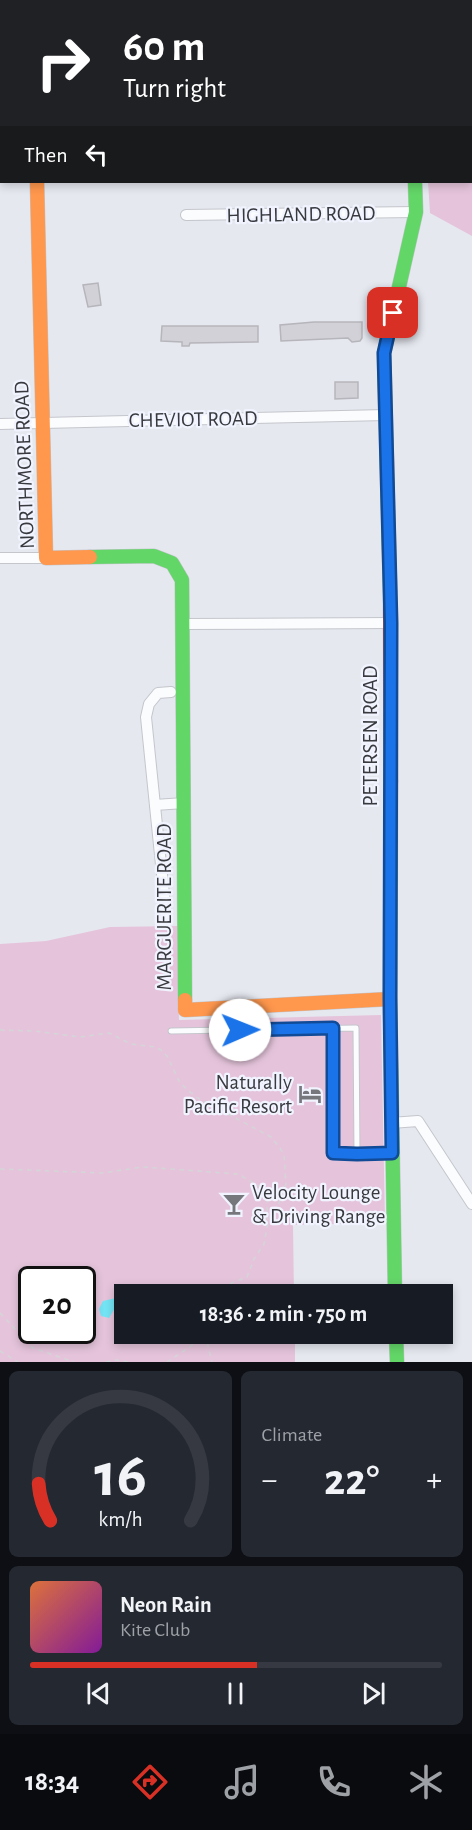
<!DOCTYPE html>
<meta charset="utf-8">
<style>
body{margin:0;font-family:"Alegreya Sans",sans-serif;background:#242831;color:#f1f3f6;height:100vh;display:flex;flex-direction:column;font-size:22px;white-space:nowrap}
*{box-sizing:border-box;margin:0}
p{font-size:20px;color:#9ea1a6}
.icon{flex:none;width:33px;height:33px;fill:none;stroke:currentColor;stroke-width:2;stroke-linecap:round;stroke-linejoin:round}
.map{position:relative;height:1362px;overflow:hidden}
.drawer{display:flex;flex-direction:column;gap:9px;padding:9px;background:#0d0f14;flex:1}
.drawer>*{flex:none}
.banner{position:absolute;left:0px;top:0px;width:472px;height:183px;box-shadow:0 3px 9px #0003;background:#202124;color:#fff;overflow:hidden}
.speed{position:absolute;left:18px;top:1266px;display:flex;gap:12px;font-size:30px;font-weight:700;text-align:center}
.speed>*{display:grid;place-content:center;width:78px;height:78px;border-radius:50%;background:#171b24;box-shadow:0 3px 9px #0003;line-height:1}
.speed .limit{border:3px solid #111;border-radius:9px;background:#fff;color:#111}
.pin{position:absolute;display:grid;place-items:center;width:51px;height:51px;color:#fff;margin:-26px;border-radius:12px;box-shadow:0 3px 9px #0006}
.me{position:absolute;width:66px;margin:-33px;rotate:89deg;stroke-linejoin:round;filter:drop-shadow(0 0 4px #0008)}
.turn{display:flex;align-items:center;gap:21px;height:126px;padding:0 24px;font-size:27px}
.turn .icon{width:78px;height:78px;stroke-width:2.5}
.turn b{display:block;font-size:42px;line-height:51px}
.then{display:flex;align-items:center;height:57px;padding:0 24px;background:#0003;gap:12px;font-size:22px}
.big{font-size:45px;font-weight:700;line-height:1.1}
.drawer .tile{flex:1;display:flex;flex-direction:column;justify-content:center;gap:9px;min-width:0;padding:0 21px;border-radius:9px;background:#242831}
.drawer .dial{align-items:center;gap:0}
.dial svg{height:156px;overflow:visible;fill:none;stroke:#363941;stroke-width:7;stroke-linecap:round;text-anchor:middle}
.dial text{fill:#f1f3f6;stroke:none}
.song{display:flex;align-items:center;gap:18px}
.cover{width:72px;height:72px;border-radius:9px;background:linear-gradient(135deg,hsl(20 70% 55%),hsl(290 70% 35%))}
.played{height:6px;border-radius:3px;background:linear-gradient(90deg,#d93025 55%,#363941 55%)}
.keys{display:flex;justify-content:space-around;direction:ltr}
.heat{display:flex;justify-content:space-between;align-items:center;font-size:33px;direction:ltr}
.drawer .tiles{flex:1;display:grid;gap:9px;grid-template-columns:1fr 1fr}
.tile:last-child{grid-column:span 2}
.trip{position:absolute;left:114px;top:1284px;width:339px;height:60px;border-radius:0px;background:#171b24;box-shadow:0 3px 9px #0003;font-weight:700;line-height:60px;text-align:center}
.dock{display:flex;height:96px;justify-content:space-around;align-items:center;background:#090b0e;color:#9ea1a6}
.dock .icon{width:42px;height:42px}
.dock .current{color:#d93025}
.dock b{font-size:27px;color:#f1f3f6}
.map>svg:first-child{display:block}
</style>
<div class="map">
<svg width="472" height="1362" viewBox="0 0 472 1362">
<rect width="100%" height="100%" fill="#e6e8f0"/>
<g fill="#e5c4db" fill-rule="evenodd">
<polygon points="0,0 159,0 2,2 1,15"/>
<polygon points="403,0 472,0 472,128 471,2"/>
<polygon points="471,172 472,173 472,236 430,213 428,182 471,182"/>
<path d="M177 926 179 1020 381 1015 385 1223 293 1225 294 1294H124V1334H295V1362H0V944L46 941 110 927ZM32 1280H82V1330H32Z"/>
</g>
<polygon fill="#73e4f4" points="137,1288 160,1291 165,1294 124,1294 124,1305 115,1308 109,1318 101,1316 99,1309 103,1301 116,1298"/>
<g fill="#d1d1d7" stroke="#b6b5bb" stroke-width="1.5">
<polygon points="98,283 101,305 88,307 83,285"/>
<polygon points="314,322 362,322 362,338 360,341 352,342 348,338 281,341 280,325"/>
<polygon points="162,326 258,326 258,342 190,343 189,346 182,346 182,342 161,341"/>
<polygon points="335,382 358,382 358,398 335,399"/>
</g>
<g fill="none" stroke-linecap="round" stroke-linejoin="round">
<g stroke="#c4c6cc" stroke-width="7">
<g id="lane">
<polyline points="333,1028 333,1153 357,1154"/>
<polyline points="171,1031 356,1028 357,1154 390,1153"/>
</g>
</g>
<g stroke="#c4c6cc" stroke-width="12">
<g id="street">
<polyline points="0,104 2,105"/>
<polyline points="186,215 416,212"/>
<polyline points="0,424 386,415"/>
<polyline points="0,558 46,558"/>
<polyline points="183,624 391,623"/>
<polyline points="155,805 184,803"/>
<polyline points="166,914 146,717 149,704 158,693 171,692"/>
<polyline points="391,1123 418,1121 472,1204"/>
</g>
</g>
<g stroke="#c4c6cc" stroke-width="15">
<g id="fast">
<polyline points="90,557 154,556 172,563 182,580 185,1000"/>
<polyline points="390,591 384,353 416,212 415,182"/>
<polyline points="391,781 390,998 395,1294"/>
<polyline points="396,1334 397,1362"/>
</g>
</g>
<g stroke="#c4c6cc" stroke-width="15">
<g id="slow">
<polyline points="330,0 330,2"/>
<polyline points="37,182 46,558 90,557"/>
<polyline points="185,1000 185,1010 390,999"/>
</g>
</g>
<g stroke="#c4c6cc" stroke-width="15">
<polyline id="jam" points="390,591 391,781"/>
</g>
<g stroke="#d4d5d7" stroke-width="1.5" stroke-dasharray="4.5 4.5" stroke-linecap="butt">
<polyline points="442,0 443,2"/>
<polyline points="471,76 472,78"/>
<polyline points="0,1030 35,1031 80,1037 109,1033 131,1044 155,1047 161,1050 167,1056 180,1083 196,1097 271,1137 280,1148 284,1155 286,1184 276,1211 268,1223 264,1244 254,1259 247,1277 227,1285 215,1294"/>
<polyline points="0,1169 102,1173 143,1167 238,1174 266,1190 268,1221"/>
<polyline points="0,1313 33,1348 74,1362"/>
<polyline points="205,1334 212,1362"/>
<polyline points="0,1351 18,1362"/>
<polyline points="106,1362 117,1360 128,1362"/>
<polyline points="167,1362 191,1346 202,1334"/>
</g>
<use href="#lane" stroke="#fbfcfd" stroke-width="5"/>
<use href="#street" stroke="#fbfcfd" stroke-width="10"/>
<use href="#fast" stroke="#63d668" stroke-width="14"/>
<use href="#slow" stroke="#ff974d" stroke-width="14"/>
<use href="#jam" stroke="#b3261e" stroke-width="14"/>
</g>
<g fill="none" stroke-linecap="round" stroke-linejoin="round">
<g stroke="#114b97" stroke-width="15">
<polyline id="route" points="240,1030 333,1028 333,1153 357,1154 392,1153 390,999 391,623 384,353 393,313"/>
</g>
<use href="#route" stroke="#1a73e8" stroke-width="10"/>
</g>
<defs>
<g id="hotel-bare" transform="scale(1.8)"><path d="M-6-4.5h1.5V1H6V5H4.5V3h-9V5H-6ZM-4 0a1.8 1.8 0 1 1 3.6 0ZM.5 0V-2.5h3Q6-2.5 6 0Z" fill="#76777d" stroke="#f1f4fe" stroke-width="2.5" paint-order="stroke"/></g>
<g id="bar-bare" transform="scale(1.8)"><path d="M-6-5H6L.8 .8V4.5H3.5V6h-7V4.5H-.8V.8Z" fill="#76777d" stroke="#f1f4fe" stroke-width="2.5" paint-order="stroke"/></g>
</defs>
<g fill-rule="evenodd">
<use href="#hotel-bare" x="310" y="1094"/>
<use href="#bar-bare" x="234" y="1204"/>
</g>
<g text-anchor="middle" stroke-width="4.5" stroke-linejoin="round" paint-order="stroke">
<g font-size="21" fill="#393a3f" stroke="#f1f4fe">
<text transform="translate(301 214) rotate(-1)" y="7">HIGHLAND ROAD</text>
<text transform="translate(193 419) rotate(-1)" y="7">CHEVIOT ROAD</text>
<text transform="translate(24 465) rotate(-92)" y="7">NORTHMORE ROAD</text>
<text transform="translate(370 736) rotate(-90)" y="7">PETERSEN ROAD</text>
<text transform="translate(164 907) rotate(-90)" y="7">MARGUERITE ROAD</text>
</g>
<g font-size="21" fill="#393a3f" stroke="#f1f4fe" text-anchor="end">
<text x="292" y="1089">Naturally<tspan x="292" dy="24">Pacific Resort</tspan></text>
<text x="252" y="1199" text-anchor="start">Velocity Lounge<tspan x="252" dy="24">&amp; Driving Range</tspan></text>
</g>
</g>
</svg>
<div class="speed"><div class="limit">20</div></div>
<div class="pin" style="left:393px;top:313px;background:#d93025"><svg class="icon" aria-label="arrive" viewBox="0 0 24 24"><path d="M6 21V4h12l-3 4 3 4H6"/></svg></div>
<svg class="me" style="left:240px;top:1030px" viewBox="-20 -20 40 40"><circle r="19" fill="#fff"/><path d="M0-13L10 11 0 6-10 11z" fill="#1a73e8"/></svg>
<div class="trip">18:36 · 2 min · 750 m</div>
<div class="banner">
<div class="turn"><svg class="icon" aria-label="right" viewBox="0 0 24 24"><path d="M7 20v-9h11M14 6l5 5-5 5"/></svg><div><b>60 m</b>Turn right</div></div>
<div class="then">Then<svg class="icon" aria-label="left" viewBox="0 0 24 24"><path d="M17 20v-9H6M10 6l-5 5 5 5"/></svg></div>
</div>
</div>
<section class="drawer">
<div class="tiles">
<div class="tile dial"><svg viewBox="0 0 100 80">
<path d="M14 69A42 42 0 1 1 86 69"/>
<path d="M14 69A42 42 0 0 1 8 50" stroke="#d93025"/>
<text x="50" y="56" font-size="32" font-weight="700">16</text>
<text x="50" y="72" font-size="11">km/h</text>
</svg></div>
<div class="tile"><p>Climate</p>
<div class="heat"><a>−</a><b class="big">22°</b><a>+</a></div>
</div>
<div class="tile">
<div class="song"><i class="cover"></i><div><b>Neon Rain</b><p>Kite Club</p></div></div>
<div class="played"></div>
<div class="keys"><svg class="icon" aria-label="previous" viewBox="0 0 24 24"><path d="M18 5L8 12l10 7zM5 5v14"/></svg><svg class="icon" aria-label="pause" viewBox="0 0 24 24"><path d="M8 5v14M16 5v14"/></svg><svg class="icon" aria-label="next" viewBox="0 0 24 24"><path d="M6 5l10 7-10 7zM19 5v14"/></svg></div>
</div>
</div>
</section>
<nav class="dock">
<b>18:34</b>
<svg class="icon current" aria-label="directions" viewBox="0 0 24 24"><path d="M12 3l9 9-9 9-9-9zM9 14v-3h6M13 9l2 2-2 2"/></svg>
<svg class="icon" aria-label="music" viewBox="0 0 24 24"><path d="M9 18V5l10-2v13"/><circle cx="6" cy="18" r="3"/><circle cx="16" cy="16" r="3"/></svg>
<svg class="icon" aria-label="phone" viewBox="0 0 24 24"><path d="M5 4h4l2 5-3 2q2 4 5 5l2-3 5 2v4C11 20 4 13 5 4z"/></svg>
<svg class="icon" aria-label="climate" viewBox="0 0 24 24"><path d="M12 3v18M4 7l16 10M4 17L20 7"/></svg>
</nav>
